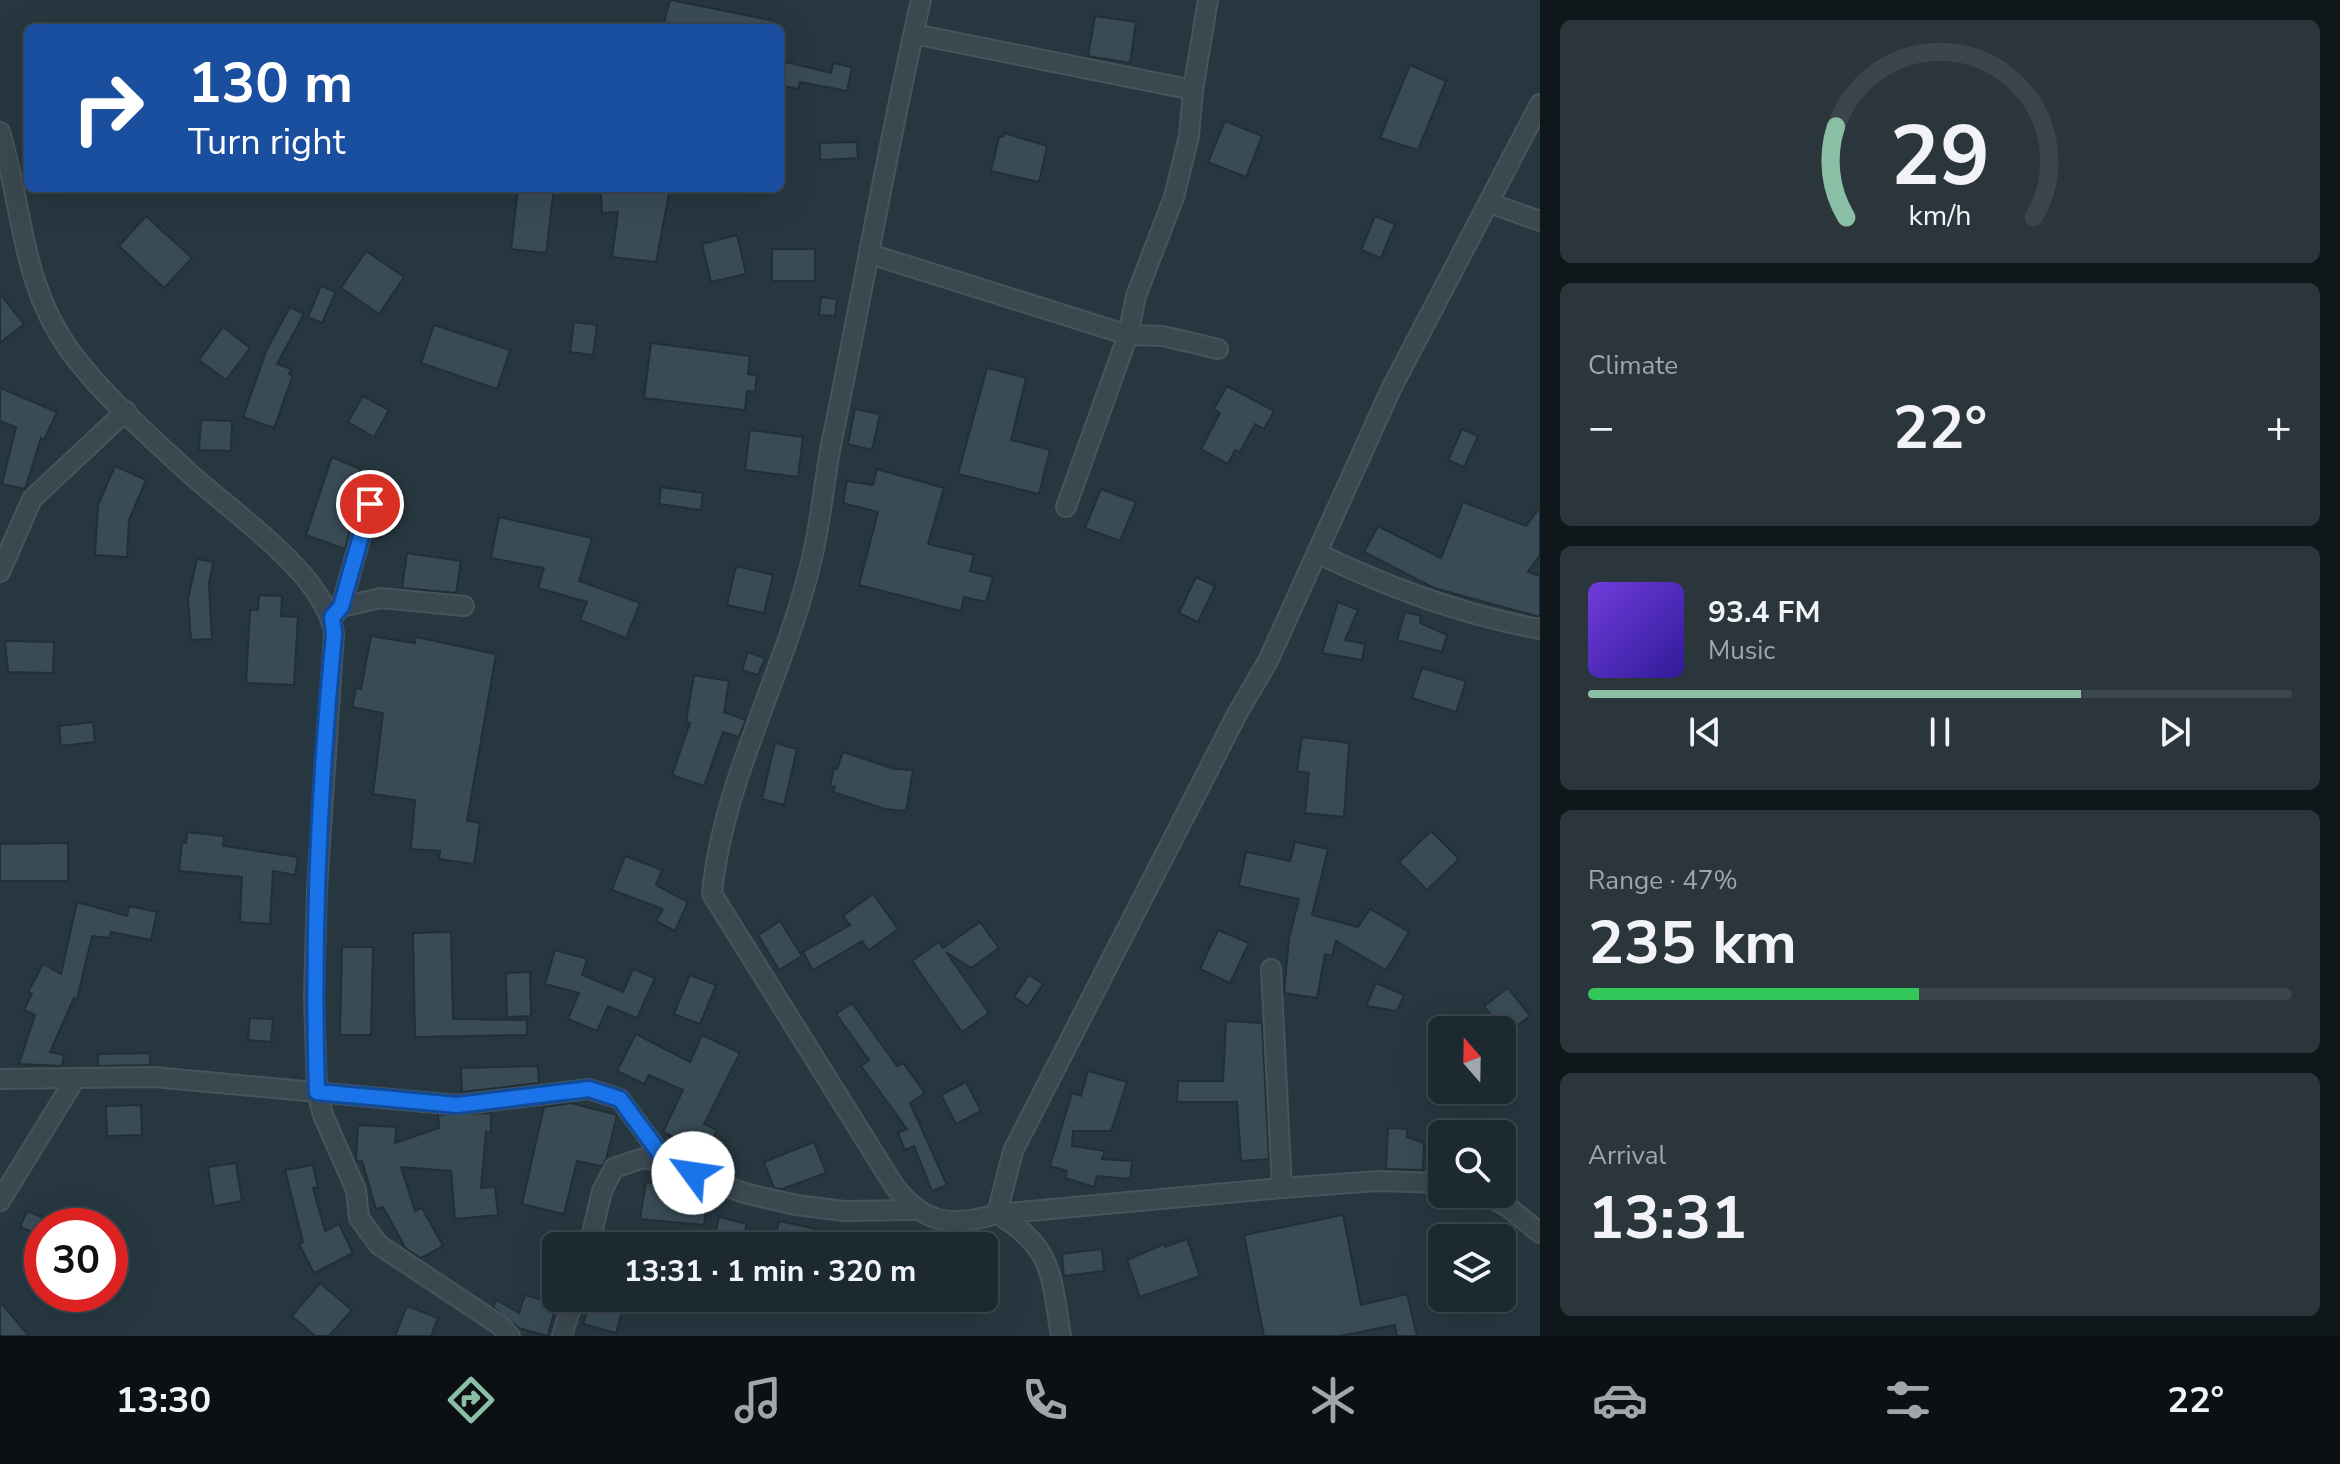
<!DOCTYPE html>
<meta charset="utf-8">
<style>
body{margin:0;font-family:"Nunito Sans",sans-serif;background:#2a353c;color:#f1f3f6;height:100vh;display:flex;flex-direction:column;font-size:30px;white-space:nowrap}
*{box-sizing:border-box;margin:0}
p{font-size:26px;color:#a0a6ab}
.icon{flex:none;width:44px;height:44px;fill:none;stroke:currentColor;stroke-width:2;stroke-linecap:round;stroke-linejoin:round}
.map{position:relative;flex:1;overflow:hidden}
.sheet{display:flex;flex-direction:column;gap:20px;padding:20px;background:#10171a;width:800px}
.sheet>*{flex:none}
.guide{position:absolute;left:24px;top:24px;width:760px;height:168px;border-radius:12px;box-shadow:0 8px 32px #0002,0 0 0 2px #3b454c;background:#1a4fa0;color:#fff;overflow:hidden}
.needle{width:52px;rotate:340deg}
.tools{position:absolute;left:1428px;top:1016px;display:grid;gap:16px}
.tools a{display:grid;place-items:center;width:88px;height:88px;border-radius:12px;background:#1d2930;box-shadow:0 8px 32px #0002,0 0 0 2px #3b454c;font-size:40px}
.speed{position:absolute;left:24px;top:1208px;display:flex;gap:16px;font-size:40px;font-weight:700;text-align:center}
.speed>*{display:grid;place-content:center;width:104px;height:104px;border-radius:50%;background:#1d2930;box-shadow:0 8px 32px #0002,0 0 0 2px #3b454c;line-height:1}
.speed .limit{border:12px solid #d22;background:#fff;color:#111}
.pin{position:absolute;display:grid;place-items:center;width:68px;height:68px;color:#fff;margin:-34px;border:4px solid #fff;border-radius:50%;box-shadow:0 2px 8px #0007}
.me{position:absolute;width:88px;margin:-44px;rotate:301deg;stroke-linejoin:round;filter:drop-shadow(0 0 6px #0008)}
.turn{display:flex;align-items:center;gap:28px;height:168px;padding:0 32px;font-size:36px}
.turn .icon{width:104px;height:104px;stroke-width:2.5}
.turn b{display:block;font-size:56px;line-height:68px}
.big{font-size:60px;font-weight:700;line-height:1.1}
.sheet .tile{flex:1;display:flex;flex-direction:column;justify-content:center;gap:12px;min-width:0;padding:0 28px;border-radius:12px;background:#2a353c}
.sheet .dial{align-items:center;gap:0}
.dial svg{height:208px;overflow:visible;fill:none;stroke:#3b454c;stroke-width:7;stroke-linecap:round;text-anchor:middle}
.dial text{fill:#f1f3f6;stroke:none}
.song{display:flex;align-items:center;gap:24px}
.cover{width:96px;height:96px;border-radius:12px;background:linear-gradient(135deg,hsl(260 70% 55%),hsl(250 70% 35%))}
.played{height:8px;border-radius:4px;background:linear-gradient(90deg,#8abfa5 70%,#3b454c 70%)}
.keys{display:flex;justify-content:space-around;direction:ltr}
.heat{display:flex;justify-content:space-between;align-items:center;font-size:44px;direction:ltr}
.charge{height:12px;border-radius:6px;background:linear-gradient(90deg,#34c759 47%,#3b454c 0)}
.trip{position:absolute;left:542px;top:1232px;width:456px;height:80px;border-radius:12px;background:#1d2930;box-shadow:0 8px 32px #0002,0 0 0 2px #3b454c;font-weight:700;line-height:80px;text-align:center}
.menu{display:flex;height:128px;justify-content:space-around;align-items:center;background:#0c1013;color:#a0a6ab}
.menu .icon{width:56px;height:56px}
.menu .on{color:#8abfa5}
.menu b{font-size:36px;color:#f1f3f6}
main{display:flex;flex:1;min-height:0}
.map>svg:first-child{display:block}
</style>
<main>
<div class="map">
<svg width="1540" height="1336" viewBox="0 0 1540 1336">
<rect width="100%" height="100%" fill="#273740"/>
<g fill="#394c56" stroke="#222f37" stroke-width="2">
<polygon points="670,0 771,20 770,28 695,28 664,22"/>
<polygon points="1095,16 1136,22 1130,63 1088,56"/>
<polygon points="786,62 831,73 833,63 852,67 847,91 800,82 798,89 780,85"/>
<polygon points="1410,65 1446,81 1418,150 1380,138"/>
<polygon points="1225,121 1262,136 1246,177 1208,162"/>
<polygon points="1004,133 1047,146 1039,182 991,171 999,137 1003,137"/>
<polygon points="857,142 858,158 820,160 820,143"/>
<polygon points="518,188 554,188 546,253 511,249"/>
<polygon points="627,188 670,188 656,262 612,257 618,212 602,213 601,193 627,192"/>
<polygon points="146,216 192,258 164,288 119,246"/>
<polygon points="1375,216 1395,224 1381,258 1361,250"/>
<polygon points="737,235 746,274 711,282 702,244"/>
<rect x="772" y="249" width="43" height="32"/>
<polygon points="366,251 404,277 379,314 341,288"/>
<polygon points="321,286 336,292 322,323 308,317"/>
<polygon points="0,294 24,324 0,343"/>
<polygon points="821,297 837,299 835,316 819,315"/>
<polygon points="290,307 304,314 277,364 291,369 289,374 293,375 274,428 243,417 267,349"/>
<polygon points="574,322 597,325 593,355 570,352"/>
<polygon points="434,325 510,350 497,389 421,363"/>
<polygon points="223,327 250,348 226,380 199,360"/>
<polygon points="651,343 750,356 748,374 757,375 755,392 747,391 745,410 644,398"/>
<polygon points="987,368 1026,378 1011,440 1050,450 1039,494 958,474"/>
<polygon points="1227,386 1274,411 1264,429 1255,424 1240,452 1235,450 1228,464 1201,449 1220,413 1214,409"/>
<polygon points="0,388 57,412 44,440 41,438 25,489 2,484 16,427 0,421"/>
<polygon points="363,396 389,410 374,437 348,422"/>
<polygon points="855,409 880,414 872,450 848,444"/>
<polygon points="201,420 232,421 231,451 199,450"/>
<polygon points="1462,429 1478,436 1464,467 1448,460"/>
<polygon points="750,430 803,437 798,477 745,470"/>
<polygon points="332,457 360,469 344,508 355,512 345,549 306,535"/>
<polygon points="115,466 146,480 129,520 127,557 95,555 98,505"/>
<polygon points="877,469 944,488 928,544 974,555 970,571 993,577 986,602 964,597 961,611 859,585 878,512 843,503 847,481 873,485"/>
<polygon points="661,487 703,493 701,510 659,504"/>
<polygon points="1101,489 1136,502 1120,541 1085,528"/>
<polygon points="1463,502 1526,526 1540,507 1540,555 1528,572 1540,576 1540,617 1434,588 1364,552 1378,526 1441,558"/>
<polygon points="499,517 592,538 579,581 640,603 626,638 580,620 587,602 538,588 544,568 491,558"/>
<polygon points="407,553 461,561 456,593 402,588"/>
<polygon points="197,559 213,562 209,584 212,639 191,640 188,599"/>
<polygon points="736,566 773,575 764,613 727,605"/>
<polygon points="1196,577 1215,586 1198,622 1179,613"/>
<polygon points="259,595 282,596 281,616 298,617 294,685 246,683 250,610 258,610"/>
<polygon points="1338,602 1358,610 1345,640 1365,644 1362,660 1322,653"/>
<polygon points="1405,612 1421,616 1420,623 1447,635 1442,652 1397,640"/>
<polygon points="371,636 415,643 416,637 496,654 467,821 480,823 474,864 439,859 440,851 411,849 415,800 373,794 383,713 352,707 356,688 361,689"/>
<polygon points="5,641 54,642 53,673 8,672"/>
<polygon points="748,652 765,658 758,675 742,670"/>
<polygon points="1422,668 1466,681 1456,712 1412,698"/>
<polygon points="694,675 729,681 724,712 746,720 739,737 723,732 704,786 672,775 690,723 686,722"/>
<polygon points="93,722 95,742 61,746 59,726"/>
<polygon points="1302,737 1349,743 1344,817 1305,813 1309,773 1297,771"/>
<polygon points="775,743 797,749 784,805 762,799"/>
<polygon points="843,752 894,769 913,770 906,811 885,809 833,792 835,787 830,786 834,768 837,769"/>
<polygon points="1431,831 1459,859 1427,890 1399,862"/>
<polygon points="187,832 224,836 223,846 298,857 295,875 273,871 270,924 240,922 242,877 179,871 182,843 186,843"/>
<polygon points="1295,842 1328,849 1312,915 1358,927 1370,909 1409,932 1386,970 1336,941 1332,956 1325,954 1317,998 1284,993 1289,938 1299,899 1239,886 1246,852 1290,861"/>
<polygon points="68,843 68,881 0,881 0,844"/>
<polygon points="625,856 662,870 656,885 688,902 675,931 656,921 663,909 612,890"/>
<polygon points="873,894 898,929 869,950 862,941 813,970 803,952 850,925 843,916"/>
<polygon points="77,902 127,916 129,906 157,912 151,940 111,932 110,938 92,936 77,999 74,998 50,1052 64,1055 62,1066 19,1064 35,1015 24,1010 32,994 28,992 43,964 61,974"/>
<polygon points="780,921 802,956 779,970 758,935"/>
<polygon points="980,922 999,948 971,968 946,952 989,1013 962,1032 912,961 939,942 943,948"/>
<polygon points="1218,930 1249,943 1230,983 1200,969"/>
<polygon points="451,932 453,1019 527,1020 527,1035 415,1037 413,933"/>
<polygon points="342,947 373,947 371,1035 340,1035"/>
<polygon points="555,950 587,959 582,975 623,992 633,969 655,978 637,1018 608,1006 597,1031 568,1019 579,993 545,984"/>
<polygon points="530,972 531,1016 507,1017 506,973"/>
<polygon points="690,975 716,985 700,1024 674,1014"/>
<polygon points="1029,975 1043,984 1028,1006 1014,997"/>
<polygon points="1376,983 1404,995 1397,1011 1366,1006"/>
<polygon points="1508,988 1530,1016 1506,1034 1484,1006"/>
<polygon points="852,1003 897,1066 903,1063 925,1093 910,1103 947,1185 932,1191 914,1146 905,1150 898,1133 907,1129 861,1066 869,1060 836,1014"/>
<polygon points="250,1018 273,1019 271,1042 248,1040"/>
<polygon points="1226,1021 1262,1023 1269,1159 1241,1161 1237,1102 1177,1102 1178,1081 1223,1081"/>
<polygon points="636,1034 690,1062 702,1035 740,1053 704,1124 717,1130 704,1158 679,1147 681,1141 663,1132 683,1090 649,1075 644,1084 617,1071"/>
<polygon points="150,1053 150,1065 98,1066 98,1054"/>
<polygon points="538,1066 539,1083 462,1092 461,1068"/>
<polygon points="1088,1071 1127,1082 1111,1131 1073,1131 1072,1146 1105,1151 1102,1159 1132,1161 1130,1179 1097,1176 1094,1187 1065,1178 1067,1171 1050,1166 1072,1093 1081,1096"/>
<polygon points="966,1082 981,1111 956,1124 941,1095"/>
<polygon points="571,1103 617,1115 606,1160 602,1166 577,1161 564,1214 522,1204 544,1107"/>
<polygon points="141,1105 142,1135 107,1136 106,1106"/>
<polygon points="491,1113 491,1132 486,1132 481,1188 495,1187 498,1215 455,1219 451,1171 401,1167 415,1211 422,1208 443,1246 421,1258 406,1249 383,1207 376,1209 362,1161 356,1161 358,1125 396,1127 395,1143 439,1128 438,1115"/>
<polygon points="1388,1128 1407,1129 1407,1137 1424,1143 1423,1170 1386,1169"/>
<polygon points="814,1142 826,1173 782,1189 774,1188 764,1162"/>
<polygon points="236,1163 242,1201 214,1206 208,1167"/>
<polygon points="313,1165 318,1187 313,1188 325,1231 339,1224 353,1253 314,1273 299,1244 303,1242 285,1170"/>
<polygon points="646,1182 676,1187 675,1196 707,1201 704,1225 640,1219"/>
<polygon points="27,1211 42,1217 42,1236 20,1227"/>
<polygon points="1343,1215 1361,1305 1407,1294 1417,1336 1397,1336 1395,1325 1340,1336 1264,1336 1244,1235"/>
<polygon points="719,1217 747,1224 741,1246 712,1246"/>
<polygon points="779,1221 821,1230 872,1235 872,1246 804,1246 775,1239"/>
<polygon points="1187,1239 1200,1276 1140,1297 1127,1260 1164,1244 1165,1247"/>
<polygon points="1102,1249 1104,1271 1064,1276 1062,1254"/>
<polygon points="320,1283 352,1310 329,1336 315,1336 292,1316"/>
<polygon points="525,1295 556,1304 548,1336 519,1328 493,1307 497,1300 519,1313"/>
<polygon points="591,1298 624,1305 616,1333 583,1324"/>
<polygon points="0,1302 29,1336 0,1336"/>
<polygon points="407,1306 438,1318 431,1336 395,1336"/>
</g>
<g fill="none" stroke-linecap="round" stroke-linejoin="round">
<g stroke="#48545c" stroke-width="22">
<g id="minor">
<path d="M921 0C887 147 862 297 831 445 824 482 821 521 812 558 786 672 723 778 712 894L895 1187C925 1225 953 1227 997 1214L1282 1188 1378 1181 1442 1183"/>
<polyline points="914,34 1193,90 1189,136 1174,197 1136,296 1128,335 1066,507"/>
<polyline points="1193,90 1208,0"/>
<path d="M0 132C24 211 20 281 70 351 102 394 146 433 185 469 229 511 326 573 334 634L317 888 314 996 317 1092 323 1115 356 1190 359 1218 379 1245 501 1326 510 1336"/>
<polyline points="1489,203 1540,221"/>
<polyline points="870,254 1128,335 1163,336 1218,349"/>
<path d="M1317 553C1387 587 1463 615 1540 629"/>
<polyline points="0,572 32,499 126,411"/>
<polyline points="341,607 381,598 464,606"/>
<polyline points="335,614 341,607 370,504"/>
<polyline points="1271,969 1282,1188"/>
<polyline points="0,1079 154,1077 457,1105 589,1089 620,1099 667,1163"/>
<polyline points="1484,1194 1508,1207 1540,1233"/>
<polyline points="0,1201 75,1079"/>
<polyline points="589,1246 602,1191 614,1168 643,1158 667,1163 744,1193 796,1205 844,1211 913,1210"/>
<polyline points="562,1336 574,1298"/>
<path d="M1061 1336C1051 1276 1054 1247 997 1214L1013 1151 1237 714 1268 661 1391 389 1540 104"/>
</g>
</g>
<use href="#minor" stroke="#3b4850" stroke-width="18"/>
</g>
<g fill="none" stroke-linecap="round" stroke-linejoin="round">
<g stroke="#114b97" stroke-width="20">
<path id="route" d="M370 504 341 607 332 617 334 634C319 786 312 939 317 1092L457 1105 589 1089 620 1099 667 1163 693 1173"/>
</g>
<use href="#route" stroke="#1a73e8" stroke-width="14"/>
</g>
</svg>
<div class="tools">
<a><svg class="needle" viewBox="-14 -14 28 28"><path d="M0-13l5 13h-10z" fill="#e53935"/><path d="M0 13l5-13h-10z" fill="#a0a6ab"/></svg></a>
<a><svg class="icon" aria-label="search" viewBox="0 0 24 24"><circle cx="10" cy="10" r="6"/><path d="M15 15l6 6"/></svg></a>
<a><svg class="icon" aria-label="layers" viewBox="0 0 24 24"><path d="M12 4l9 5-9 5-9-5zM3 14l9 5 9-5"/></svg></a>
</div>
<div class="speed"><div class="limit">30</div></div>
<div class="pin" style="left:370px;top:504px;background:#d93025"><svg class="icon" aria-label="arrive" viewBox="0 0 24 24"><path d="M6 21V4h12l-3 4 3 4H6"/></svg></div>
<svg class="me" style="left:693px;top:1173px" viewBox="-20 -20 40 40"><circle r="19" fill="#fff"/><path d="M0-13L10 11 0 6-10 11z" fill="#1a73e8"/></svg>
<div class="trip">13:31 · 1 min · 320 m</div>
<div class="guide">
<div class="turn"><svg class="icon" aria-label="right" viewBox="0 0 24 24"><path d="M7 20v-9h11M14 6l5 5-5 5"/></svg><div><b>130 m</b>Turn right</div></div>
</div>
</div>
<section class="sheet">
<div class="tile dial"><svg viewBox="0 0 100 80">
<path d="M14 69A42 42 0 1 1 86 69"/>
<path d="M14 69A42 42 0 0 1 10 34" stroke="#8abfa5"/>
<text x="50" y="56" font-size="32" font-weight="700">29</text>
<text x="50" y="72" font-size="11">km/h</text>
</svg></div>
<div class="tile"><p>Climate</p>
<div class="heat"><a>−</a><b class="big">22°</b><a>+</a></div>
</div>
<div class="tile">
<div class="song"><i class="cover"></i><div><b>93.4 FM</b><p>Music</p></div></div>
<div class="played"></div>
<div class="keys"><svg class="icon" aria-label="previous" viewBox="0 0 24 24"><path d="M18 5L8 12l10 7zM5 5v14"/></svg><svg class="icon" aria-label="pause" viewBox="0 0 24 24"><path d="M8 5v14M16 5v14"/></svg><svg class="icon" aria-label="next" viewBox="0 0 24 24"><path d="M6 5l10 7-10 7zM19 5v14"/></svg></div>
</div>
<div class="tile"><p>Range · 47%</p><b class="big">235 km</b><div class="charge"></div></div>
<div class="tile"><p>Arrival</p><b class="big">13:31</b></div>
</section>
</main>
<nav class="menu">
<b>13:30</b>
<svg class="icon on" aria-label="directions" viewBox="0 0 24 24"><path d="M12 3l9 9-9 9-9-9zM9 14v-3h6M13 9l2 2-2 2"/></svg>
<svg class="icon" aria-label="music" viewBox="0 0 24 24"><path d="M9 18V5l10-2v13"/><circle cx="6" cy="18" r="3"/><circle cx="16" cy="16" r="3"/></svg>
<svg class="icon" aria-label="phone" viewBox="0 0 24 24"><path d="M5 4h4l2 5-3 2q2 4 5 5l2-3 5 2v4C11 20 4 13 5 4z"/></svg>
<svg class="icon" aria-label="climate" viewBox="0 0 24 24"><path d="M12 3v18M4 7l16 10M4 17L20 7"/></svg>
<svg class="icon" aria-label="car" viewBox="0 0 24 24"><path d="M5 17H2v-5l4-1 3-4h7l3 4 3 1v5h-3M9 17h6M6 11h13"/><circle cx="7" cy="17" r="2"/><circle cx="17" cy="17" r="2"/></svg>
<svg class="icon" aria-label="filters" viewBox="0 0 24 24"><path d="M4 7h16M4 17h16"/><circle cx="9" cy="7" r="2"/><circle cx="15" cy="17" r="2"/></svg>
<b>22°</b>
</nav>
